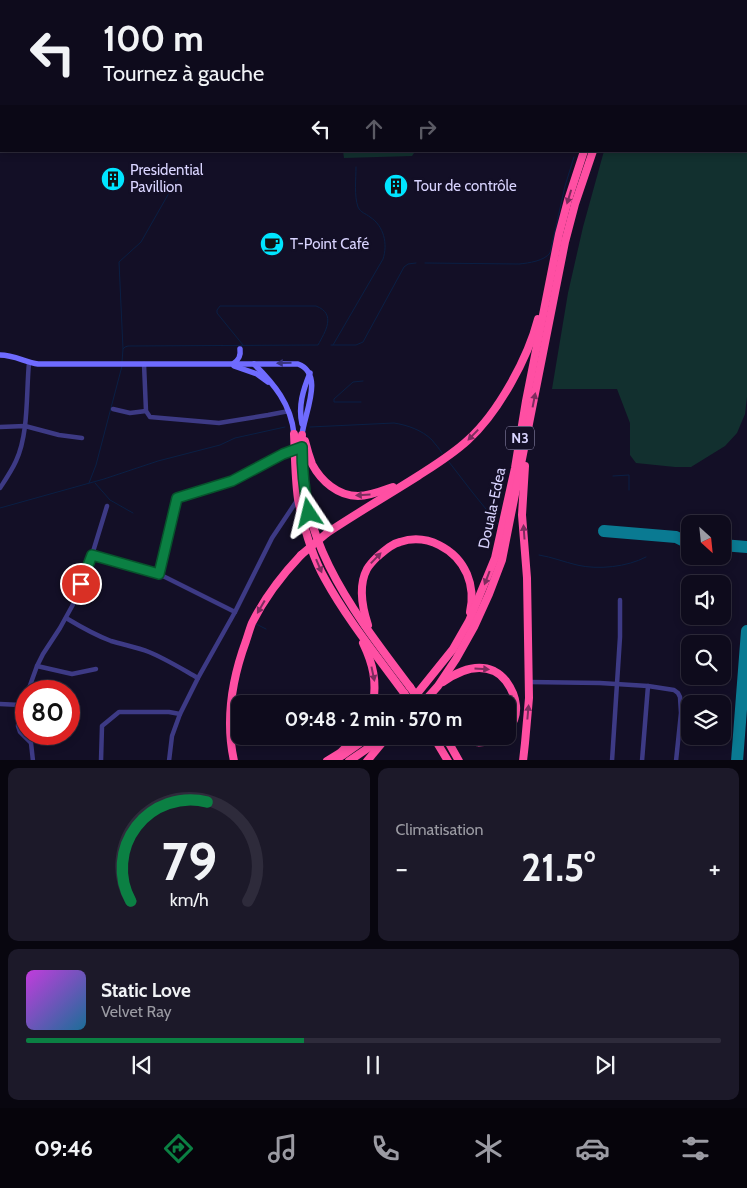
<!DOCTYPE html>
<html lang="fr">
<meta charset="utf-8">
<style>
body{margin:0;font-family:Cabin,sans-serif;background:#1c1929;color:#f1f3f6;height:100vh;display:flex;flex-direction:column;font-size:19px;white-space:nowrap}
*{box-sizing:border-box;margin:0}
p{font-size:16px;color:#9b9ba3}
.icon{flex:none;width:28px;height:28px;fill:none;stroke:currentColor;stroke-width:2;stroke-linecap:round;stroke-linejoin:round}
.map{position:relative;height:760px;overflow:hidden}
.drawer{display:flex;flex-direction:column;gap:8px;padding:8px;background:#08060f;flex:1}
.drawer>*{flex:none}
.banner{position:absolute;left:0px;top:0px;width:748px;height:152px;box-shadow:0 2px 8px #0003,0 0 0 1px #2e2b3b;background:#0e0b1c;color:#f1f3f6;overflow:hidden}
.needle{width:32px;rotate:153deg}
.buttons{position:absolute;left:681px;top:515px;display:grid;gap:10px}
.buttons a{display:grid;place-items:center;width:50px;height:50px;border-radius:10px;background:#0e0b1c;box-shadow:0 2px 8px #0003,0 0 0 1px #2e2b3b;font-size:25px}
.speed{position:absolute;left:15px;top:680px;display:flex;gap:10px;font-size:25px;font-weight:700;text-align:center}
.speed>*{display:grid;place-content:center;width:65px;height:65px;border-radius:50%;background:#0e0b1c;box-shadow:0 2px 8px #0003,0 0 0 1px #2e2b3b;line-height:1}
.speed .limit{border:8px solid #d22;background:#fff;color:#111}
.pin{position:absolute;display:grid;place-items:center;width:42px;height:42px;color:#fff;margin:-21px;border:2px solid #fff;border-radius:50%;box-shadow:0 1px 5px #0007}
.me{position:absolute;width:55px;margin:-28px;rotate:350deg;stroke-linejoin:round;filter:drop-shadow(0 0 4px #0008)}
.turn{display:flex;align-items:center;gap:18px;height:105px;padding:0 20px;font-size:22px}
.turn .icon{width:65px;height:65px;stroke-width:2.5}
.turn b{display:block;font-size:35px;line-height:42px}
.lanes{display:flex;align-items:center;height:48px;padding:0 20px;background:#0003;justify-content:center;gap:25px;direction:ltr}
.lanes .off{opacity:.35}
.big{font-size:38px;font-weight:800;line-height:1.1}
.drawer .widget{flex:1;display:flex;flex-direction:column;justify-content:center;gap:8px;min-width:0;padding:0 18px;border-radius:10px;background:#1c1929}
.drawer .dial{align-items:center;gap:0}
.dial svg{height:130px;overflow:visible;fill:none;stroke:#2e2b3b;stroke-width:7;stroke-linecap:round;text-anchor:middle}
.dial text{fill:#f1f3f6;stroke:none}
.song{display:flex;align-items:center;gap:15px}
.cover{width:60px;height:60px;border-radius:8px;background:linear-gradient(135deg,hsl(290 70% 55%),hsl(200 70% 35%))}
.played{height:5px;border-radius:2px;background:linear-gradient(90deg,#0b8043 40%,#2e2b3b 40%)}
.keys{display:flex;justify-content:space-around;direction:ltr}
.heat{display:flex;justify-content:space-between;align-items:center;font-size:28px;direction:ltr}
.drawer .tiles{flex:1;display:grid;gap:8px;grid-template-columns:1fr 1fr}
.widget:last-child{grid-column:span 2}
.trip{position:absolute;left:231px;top:695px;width:285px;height:50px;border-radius:10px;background:#0e0b1c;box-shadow:0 2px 8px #0003,0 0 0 1px #2e2b3b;font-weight:800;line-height:50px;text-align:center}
.menu{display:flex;height:80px;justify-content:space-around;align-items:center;background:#06040b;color:#9b9ba3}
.menu .icon{width:35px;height:35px}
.menu .active{color:#0b8043}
.menu b{font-size:22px;color:#f1f3f6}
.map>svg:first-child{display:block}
</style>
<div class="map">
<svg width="747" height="761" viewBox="0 0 747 761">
<rect width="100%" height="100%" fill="#130f26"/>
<g fill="#12302f">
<polygon points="708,0 747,0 747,397 745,414 737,433 725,446 691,467 675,467 636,463 630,455 630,423 617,389 552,389 568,293 583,227 604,151 746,151 746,1 707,1"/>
<polygon points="343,151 414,151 414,153 412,156 344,158"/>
</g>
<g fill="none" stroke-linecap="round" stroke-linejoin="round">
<g stroke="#0a1f44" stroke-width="1">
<polyline points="431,0 431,1"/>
<polyline points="0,7 1,7"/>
<path d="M425 263 519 264C529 263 544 261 550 253L565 186 574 157"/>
<polyline points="331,345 356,345 363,342 404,267 408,264 416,263"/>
<path d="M333 345 383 259C388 244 384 226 370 217 365 213 361 213 358 207 354 196 356 179 356 167"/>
<path d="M123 349 125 347 128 346 318 345C325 332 337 314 316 306H220L217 310V313L243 345"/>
<polyline points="122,362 123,349 119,262 141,242 177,179"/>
<polyline points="361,402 334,402 334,399 353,382 363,381"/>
<path d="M310 427 394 423C407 425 422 430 432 440 435 444 439 448 442 453"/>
<polyline points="449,462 473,493 498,524"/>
<polyline points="613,476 629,475 629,490"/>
<polyline points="89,483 96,465 122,366"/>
<polyline points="95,483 110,500 133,513"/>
<polyline points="0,508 104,479 158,461 220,445 235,438 285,427"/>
<path d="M539 555C552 557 564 562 577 565 598 570 627 567 646 557"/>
<polyline points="256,624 266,629"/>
</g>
<g stroke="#0a7a92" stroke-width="12">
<polyline points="129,0 129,1"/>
<polyline points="250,0 252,1"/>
<polyline points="263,0 263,1"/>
<polyline points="142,1 143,0"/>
<polyline points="275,1 276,0"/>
<polyline points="0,72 1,72"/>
<polyline points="604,531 676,537 690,544"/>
<polyline points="722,545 747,547"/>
<polyline points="737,761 747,631"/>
</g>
<g stroke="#3d3a85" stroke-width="4.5">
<polyline points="144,364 146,411 150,417 219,423 268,415 289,411"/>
<polyline points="113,409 130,413 146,411"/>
<polyline points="0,427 25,426 59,435 82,438"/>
<path d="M0 488C6 479 12 470 16 461 29 433 26 393 29 363"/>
<polyline points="92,555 159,574 235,612"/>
<polyline points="159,574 177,497 232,481 262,464 296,449"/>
<path d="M66 618C81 627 95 635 111 641 124 645 137 647 149 652 166 659 182 669 198 678"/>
<polyline points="37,666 72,674 96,669"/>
<polyline points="529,682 600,683 648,686 674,690 678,693 680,697 681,713 676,761"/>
<polyline points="28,691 37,666 43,654 60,628 76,599 92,555 107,506"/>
<polyline points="26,696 19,713 18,726 20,732 31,743 33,761"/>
<polyline points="0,704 21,705"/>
<polyline points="101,761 102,726 119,712 169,712 180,714"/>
<polyline points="169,761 172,736 180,714 198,678 235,612 272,538 298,499"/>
<polyline points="612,761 620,637 620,600"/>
<polyline points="642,761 648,686"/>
</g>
<g stroke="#6f6bff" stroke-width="5.5">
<path d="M0 355C14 355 25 362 38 364H298C325 374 304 414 302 435"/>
<path d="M233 364C239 360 241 356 240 349"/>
<path d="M254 364C274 384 291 404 294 434"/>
<polyline points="234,366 257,374 268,382"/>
<path d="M302 424C298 406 303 390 310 373"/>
</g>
<g stroke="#ff4fa3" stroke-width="8">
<polyline points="678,1 680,0"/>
<polyline points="689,1 690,0"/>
<path d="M294 434C295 455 295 477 298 499 303 524 312 556 325 579 347 619 377 656 404 693"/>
<path d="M302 435C294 537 352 610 410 687"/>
<path d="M305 441C307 449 309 456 312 464 321 481 338 496 358 496 370 496 382 491 393 487"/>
<path d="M327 533C357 513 388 495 418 476 435 465 453 454 468 440 498 413 528 358 538 319"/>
<path d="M368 625C362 607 358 586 367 569 370 564 374 560 377 557 384 551 391 544 400 542 427 533 456 549 467 574 472 586 473 599 470 612"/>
<path d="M363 643C373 664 377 681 373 704"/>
<path d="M443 682C457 672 476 663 494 671 498 673 503 677 506 681 517 696 521 715 508 730"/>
<polyline points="412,700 453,649 469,621 495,558 515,468 526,401 559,234 568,200 584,151"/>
<polyline points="422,704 438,686 456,659 474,627 489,594 502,560 565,242 575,204 593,151"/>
<polyline points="433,736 448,761"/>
<polyline points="445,736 459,761"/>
<path d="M455 736C472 744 484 745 501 736"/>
<path d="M234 761C225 720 232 679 246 641 248 635 250 628 252 623 265 597 282 575 301 555"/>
<polyline points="327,761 340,753 357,736"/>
<polyline points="333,761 343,755 370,736"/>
<polyline points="349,761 371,746 384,736"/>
<polyline points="367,761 382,743"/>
<polyline points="523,761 525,743 529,698 527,578 522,515 525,466"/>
</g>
<g stroke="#ff4fa3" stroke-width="8">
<polyline points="301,555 327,533"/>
<polyline points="410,687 422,704"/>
<polyline points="404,693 412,704"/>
</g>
</g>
<defs><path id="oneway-solid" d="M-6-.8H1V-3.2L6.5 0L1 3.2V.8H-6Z" transform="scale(1.25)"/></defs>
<g fill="#7d2c5e">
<use href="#oneway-solid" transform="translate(569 197) rotate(107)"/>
<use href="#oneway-solid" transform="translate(534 400) rotate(-79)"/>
<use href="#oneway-solid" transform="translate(473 435) rotate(134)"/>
<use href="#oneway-solid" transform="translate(363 495) rotate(177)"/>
<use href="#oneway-solid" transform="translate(524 532) rotate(-94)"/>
<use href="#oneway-solid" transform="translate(376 558) rotate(-46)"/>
<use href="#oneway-solid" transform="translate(319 566) rotate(67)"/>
<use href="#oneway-solid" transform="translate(487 578) rotate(111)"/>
<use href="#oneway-solid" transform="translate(261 607) rotate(120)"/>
<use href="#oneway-solid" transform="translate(482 669) rotate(4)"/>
<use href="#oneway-solid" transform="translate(373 674) rotate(78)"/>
<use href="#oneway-solid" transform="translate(528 712) rotate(-85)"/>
</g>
<use fill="#38347d" href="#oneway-solid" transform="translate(284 363) rotate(179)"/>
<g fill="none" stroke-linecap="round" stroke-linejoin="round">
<g stroke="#07532c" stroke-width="12">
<path id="route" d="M81 584 92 555 159 574 177 498 232 481 283 454 302 447C302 470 304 491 309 513"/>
</g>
<use href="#route" stroke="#0b8043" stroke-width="9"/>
</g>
<defs>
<g id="building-disc" transform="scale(1.25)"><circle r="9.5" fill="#00e5ff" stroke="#130f26"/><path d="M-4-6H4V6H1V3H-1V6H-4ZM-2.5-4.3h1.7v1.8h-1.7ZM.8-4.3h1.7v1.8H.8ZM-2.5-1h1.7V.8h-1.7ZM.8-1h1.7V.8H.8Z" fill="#111"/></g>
<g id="cafe-disc" transform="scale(1.25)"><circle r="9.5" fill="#00e5ff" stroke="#130f26"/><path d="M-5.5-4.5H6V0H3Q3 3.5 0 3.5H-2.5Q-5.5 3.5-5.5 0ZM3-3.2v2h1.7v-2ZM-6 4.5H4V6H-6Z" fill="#111"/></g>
</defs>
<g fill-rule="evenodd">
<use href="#building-disc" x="113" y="179"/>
<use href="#building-disc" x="396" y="186"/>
<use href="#cafe-disc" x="272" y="244"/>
</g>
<g text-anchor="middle" stroke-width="5" stroke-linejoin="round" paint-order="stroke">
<rect fill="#130f26" stroke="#9e99be" stroke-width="1" x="506" y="426.5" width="28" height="23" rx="4"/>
<g font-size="14" font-weight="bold" fill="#d9d4ff">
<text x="520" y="443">N3</text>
</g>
<g font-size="15" fill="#d9d4ff" stroke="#130f26" text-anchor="start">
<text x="130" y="175">Presidential<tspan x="130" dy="17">Pavillion</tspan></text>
<text x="414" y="191">Tour de contrôle</text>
<text x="290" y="249">T-Point Café</text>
</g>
<g font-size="15" fill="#d9d4ff" stroke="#130f26">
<text transform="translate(492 508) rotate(-78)" y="5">Douala-Edea</text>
</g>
</g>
</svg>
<div class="buttons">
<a><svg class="needle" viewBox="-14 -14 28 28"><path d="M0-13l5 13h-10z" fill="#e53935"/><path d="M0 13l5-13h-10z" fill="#9b9ba3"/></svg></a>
<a><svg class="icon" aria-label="sound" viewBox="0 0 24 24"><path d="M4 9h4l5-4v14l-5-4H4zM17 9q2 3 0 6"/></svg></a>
<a><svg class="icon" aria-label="search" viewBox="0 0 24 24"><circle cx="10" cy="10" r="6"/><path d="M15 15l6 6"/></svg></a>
<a><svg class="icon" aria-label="layers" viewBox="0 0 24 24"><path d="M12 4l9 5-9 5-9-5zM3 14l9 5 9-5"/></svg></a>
</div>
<div class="speed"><div class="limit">80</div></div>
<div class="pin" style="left:81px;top:584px;background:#d93025"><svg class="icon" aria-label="arrive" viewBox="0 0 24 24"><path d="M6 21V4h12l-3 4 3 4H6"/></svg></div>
<svg class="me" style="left:309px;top:513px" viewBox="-20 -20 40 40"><path d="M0-17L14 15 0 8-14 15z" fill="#0b8043" stroke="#fff" stroke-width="4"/></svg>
<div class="trip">09:48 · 2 min · 570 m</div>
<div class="banner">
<div class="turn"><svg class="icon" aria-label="left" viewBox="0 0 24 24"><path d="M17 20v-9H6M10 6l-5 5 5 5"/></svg><div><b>100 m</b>Tournez à gauche</div></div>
<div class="lanes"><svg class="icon" aria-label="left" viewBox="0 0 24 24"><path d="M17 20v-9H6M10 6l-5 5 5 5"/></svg><svg class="icon off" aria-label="ahead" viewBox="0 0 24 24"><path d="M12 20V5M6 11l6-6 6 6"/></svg><svg class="icon off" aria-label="right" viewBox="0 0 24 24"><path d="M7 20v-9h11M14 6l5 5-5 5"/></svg></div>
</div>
</div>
<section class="drawer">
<div class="tiles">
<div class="widget dial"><svg viewBox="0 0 100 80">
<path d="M14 69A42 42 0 1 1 86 69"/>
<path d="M14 69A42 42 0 0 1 61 8" stroke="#0b8043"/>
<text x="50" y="56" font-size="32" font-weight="700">79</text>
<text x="50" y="72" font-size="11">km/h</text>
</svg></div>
<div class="widget"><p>Climatisation</p>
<div class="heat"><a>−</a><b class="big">21.5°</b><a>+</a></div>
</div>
<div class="widget">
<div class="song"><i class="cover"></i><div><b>Static Love</b><p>Velvet Ray</p></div></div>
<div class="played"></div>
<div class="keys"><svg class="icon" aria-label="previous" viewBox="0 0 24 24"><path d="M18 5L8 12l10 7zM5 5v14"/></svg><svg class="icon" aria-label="pause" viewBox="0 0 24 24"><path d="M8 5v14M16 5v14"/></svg><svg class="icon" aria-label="next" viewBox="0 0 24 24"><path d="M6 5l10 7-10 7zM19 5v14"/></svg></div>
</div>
</div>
</section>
<nav class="menu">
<b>09:46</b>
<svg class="icon active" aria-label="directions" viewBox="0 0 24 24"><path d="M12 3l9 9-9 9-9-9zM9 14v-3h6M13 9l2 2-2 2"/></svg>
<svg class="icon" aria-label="music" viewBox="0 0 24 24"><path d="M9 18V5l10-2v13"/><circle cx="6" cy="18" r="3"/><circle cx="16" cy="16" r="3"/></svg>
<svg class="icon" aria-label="phone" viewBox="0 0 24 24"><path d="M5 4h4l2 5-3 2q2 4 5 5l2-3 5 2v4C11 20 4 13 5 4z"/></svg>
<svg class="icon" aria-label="climate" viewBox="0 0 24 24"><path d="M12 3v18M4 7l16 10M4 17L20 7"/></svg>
<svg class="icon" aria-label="car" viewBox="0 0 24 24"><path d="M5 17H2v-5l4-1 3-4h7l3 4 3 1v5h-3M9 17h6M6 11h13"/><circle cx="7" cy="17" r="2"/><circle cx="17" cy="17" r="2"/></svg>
<svg class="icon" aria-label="filters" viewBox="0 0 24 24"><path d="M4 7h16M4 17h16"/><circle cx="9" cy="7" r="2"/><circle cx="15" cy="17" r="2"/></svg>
</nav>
